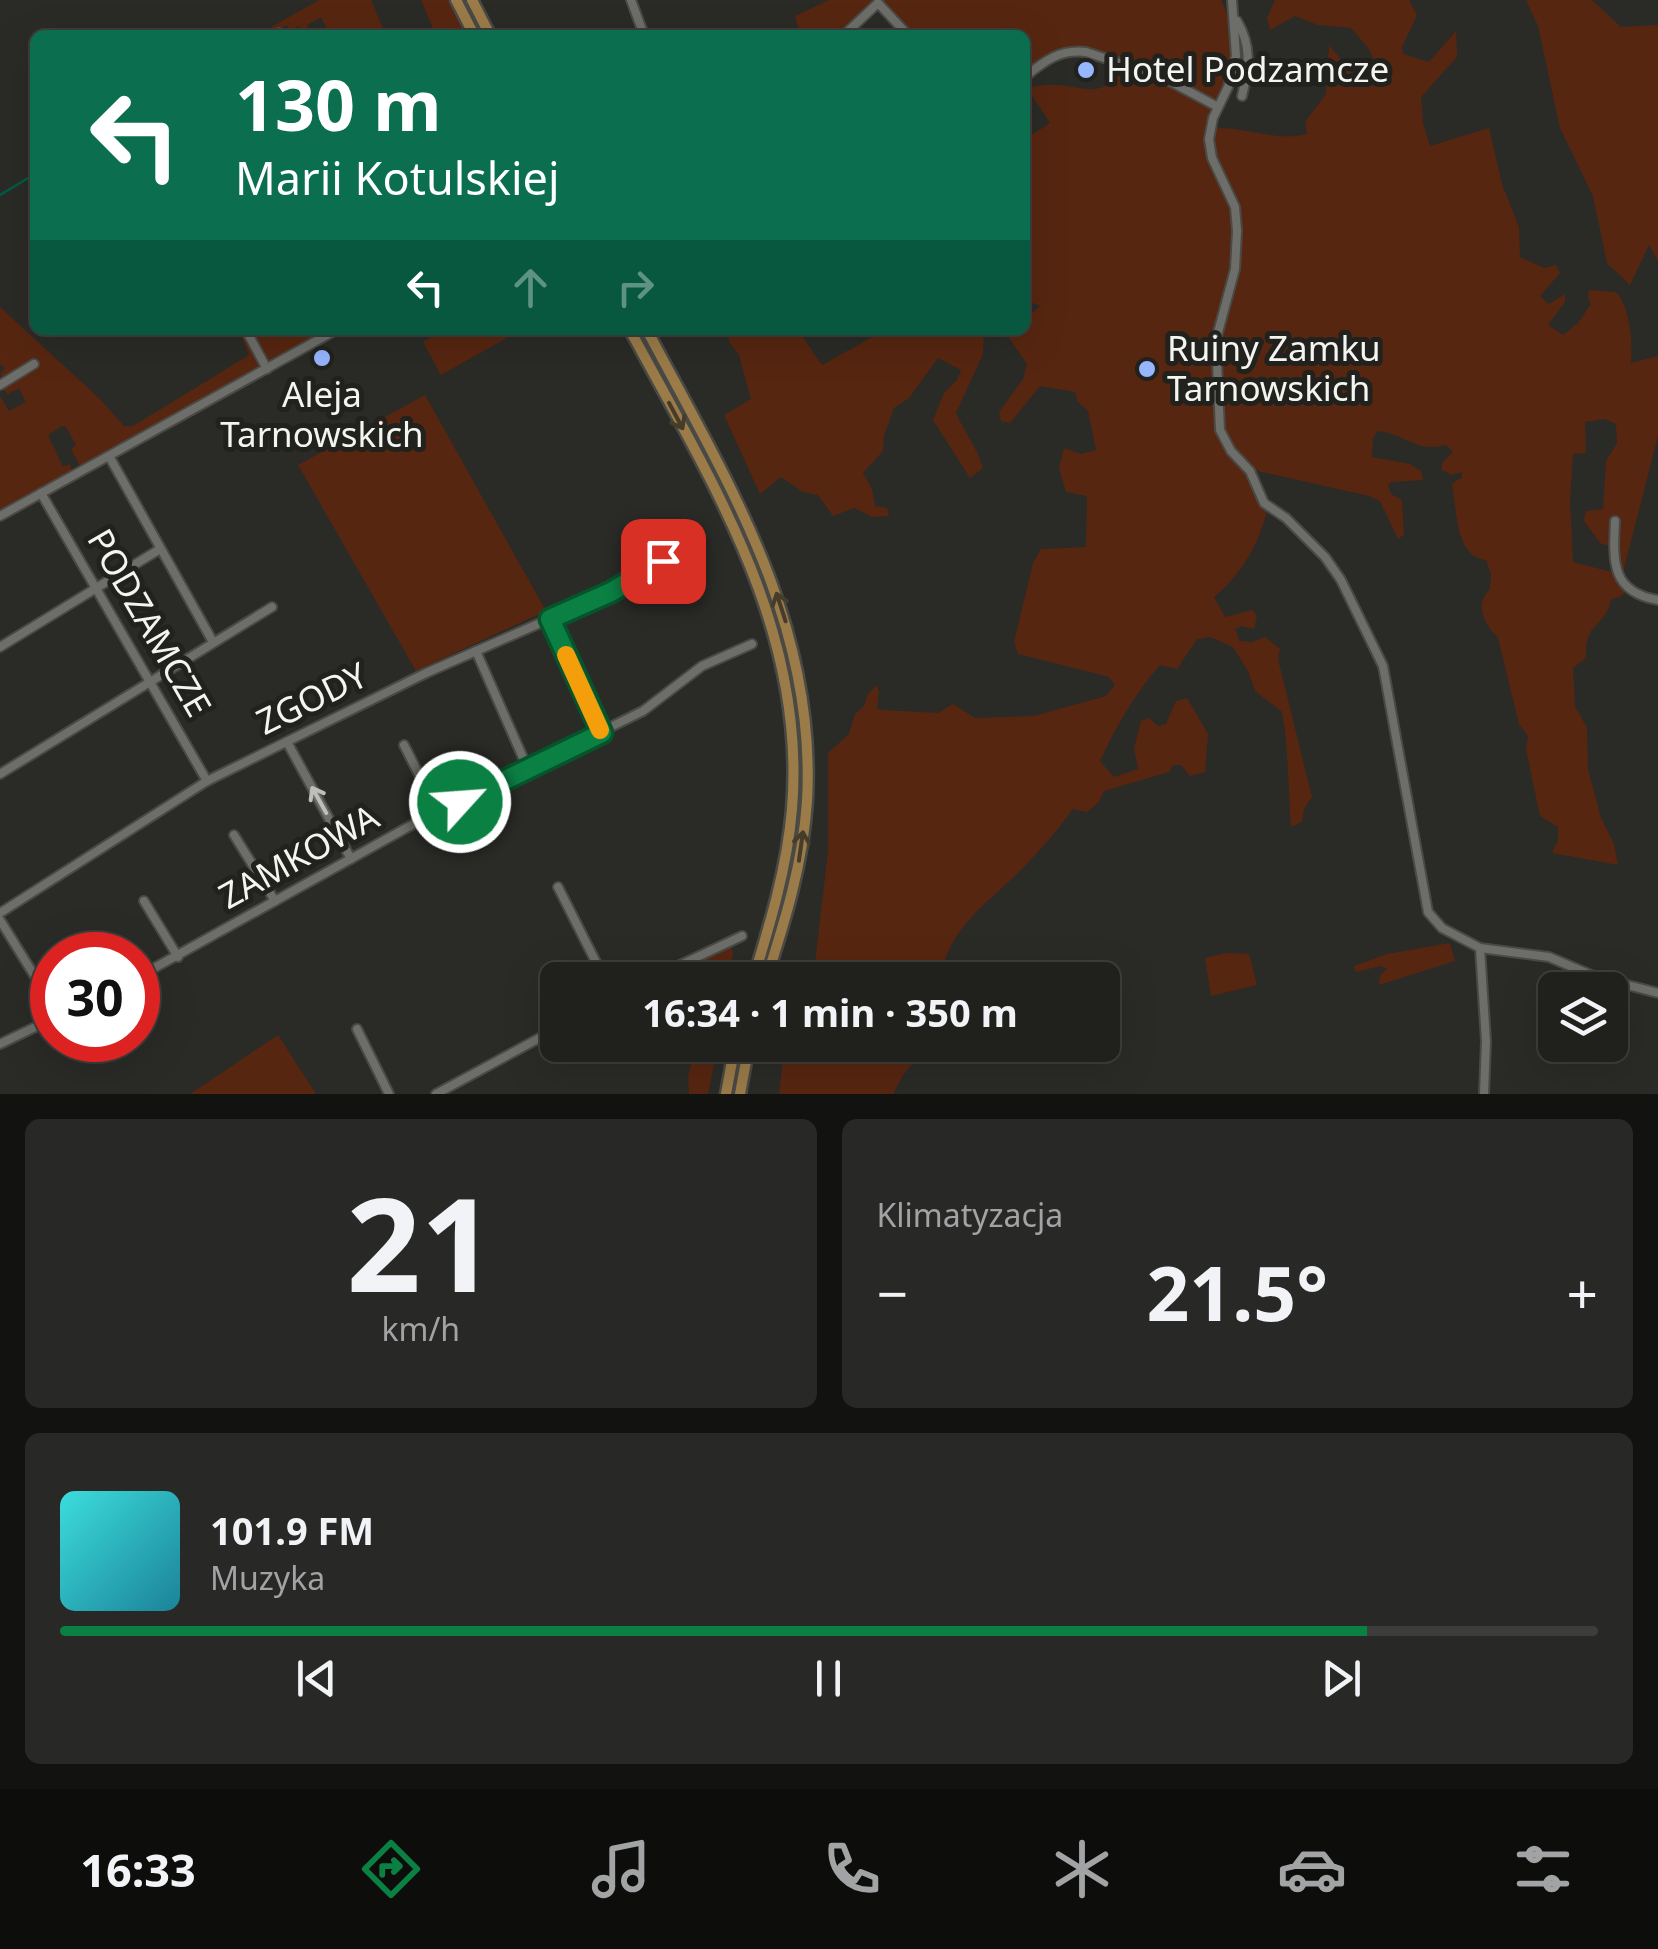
<!DOCTYPE html>
<html lang="pl">
<meta charset="utf-8">
<style>
body{margin:0;font-family:"Noto Sans",sans-serif;background:#282826;color:#f1f3f6;height:100vh;display:flex;flex-direction:column;font-size:38px;white-space:nowrap}
*{box-sizing:border-box;margin:0}
p{font-size:32px;color:#a2a3a4}
.icon{flex:none;width:55px;height:55px;fill:none;stroke:currentColor;stroke-width:2;stroke-linecap:round;stroke-linejoin:round}
.map{position:relative;height:1094px;overflow:hidden}
.panel{display:flex;flex-direction:column;gap:25px;padding:25px;background:#121210;flex:1}
.panel>*{flex:none}
.banner{position:absolute;left:30px;top:30px;width:1000px;height:305px;border-radius:15px;box-shadow:0 10px 40px #0002,0 0 0 2px #3d3e3b;background:#0b6e4f;color:#fff;overflow:hidden}
.controls{position:absolute;left:1538px;top:972px;display:grid;gap:20px}
.controls a{display:grid;place-items:center;width:90px;height:90px;border-radius:15px;background:#20201d;box-shadow:0 10px 40px #0002,0 0 0 2px #3d3e3b;font-size:50px}
.speed{position:absolute;left:30px;top:932px;display:flex;gap:20px;font-size:50px;font-weight:700;text-align:center}
.speed>*{display:grid;place-content:center;width:130px;height:130px;border-radius:50%;background:#20201d;box-shadow:0 10px 40px #0002,0 0 0 2px #3d3e3b;line-height:1}
.speed .limit{border:15px solid #d22;background:#fff;color:#111}
.pin{position:absolute;display:grid;place-items:center;width:85px;height:85px;color:#fff;margin:-42px;border-radius:20px;box-shadow:0 5px 15px #0006}
.me{position:absolute;width:110px;margin:-55px;rotate:64deg;stroke-linejoin:round;filter:drop-shadow(0 0 8px #0008)}
.turn{display:flex;align-items:center;gap:35px;height:210px;padding:0 40px;font-size:45px}
.turn .icon{width:130px;height:130px;stroke-width:2.5}
.turn b{display:block;font-size:70px;line-height:85px}
.lanes{display:flex;align-items:center;height:95px;padding:0 40px;background:#0003;justify-content:center;gap:50px;direction:ltr}
.lanes .off{opacity:.35}
.big{font-size:75px;font-weight:700;line-height:1.1}
.panel .tile{flex:1;display:flex;flex-direction:column;justify-content:center;gap:15px;min-width:0;padding:0 35px;border-radius:15px;background:#282826}
.panel .dial{align-items:center;gap:0}
.dial b{font-size:130px;line-height:1}
.song{display:flex;align-items:center;gap:30px}
.cover{width:120px;height:120px;border-radius:15px;background:linear-gradient(135deg,hsl(180 70% 55%),hsl(190 70% 35%))}
.played{height:10px;border-radius:5px;background:linear-gradient(90deg,#0b8043 85%,#3d3e3b 85%)}
.keys{display:flex;justify-content:space-around;direction:ltr}
.heat{display:flex;justify-content:space-between;align-items:center;font-size:55px;direction:ltr}
.panel .tiles{flex:1;display:grid;gap:25px;grid-template-columns:1fr 1fr}
.tile:last-child{grid-column:span 2}
.trip{position:absolute;left:540px;top:962px;width:580px;height:100px;border-radius:15px;background:#20201d;box-shadow:0 10px 40px #0002,0 0 0 2px #3d3e3b;font-weight:700;line-height:100px;text-align:center}
.tabs{display:flex;height:160px;justify-content:space-around;align-items:center;background:#0d0d0c;color:#a2a3a4}
.tabs .icon{width:70px;height:70px}
.tabs .selected{color:#0b8043}
.tabs b{font-size:45px;color:#f1f3f6}
.map>svg:first-child{display:block}
</style>
<div class="map">
<svg width="1658" height="1094" viewBox="0 0 1658 1094">
<rect width="100%" height="100%" fill="#2a2a27"/>
<g fill="#572610" fill-rule="evenodd">
<polygon points="319,0 371,0 386,35 330,35 321,17 307,25 311,35 303,35 299,26 289,30 287,25 276,31 277,35 257,35"/>
<polygon points="421,0 448,0 467,35 436,35"/>
<polygon points="829,0 873,0 837,35 800,35 795,16"/>
<path d="M883 0H1221C1239 37 1235 62 1219 99L1211 100 1220 110 1216 128C1247 127 1277 142 1307 134L1305 122 1326 94 1329 45 1352 73 1367 75 1376 65 1369 49 1351 28 1318 25 1295 16 1270 30 1267 18 1275 0H1409L1417 15 1402 47 1403 54 1429 62 1456 31 1457 57 1421 97 1423 123 1430 146 1489 128 1502 184 1519 227 1520 257 1544 268 1556 265 1560 273 1540 296 1549 304 1565 294V302L1548 325 1563 335 1578 323 1591 304 1588 298 1589 290 1616 292C1630 308 1633 342 1631 363L1658 356V436L1621 580 1628 589 1620 597 1611 599C1605 630 1584 620 1586 658L1573 668 1575 706 1587 728 1588 769 1601 818 1614 844 1618 865 1552 853 1558 840V827L1540 816 1526 749 1528 736 1519 724 1498 638C1484 623 1474 605 1490 589L1491 574 1486 560C1455 557 1457 510 1452 484L1462 477V472L1452 475 1442 470V463L1453 452 1446 445C1413 453 1406 433 1377 431L1373 438 1372 457 1410 464 1421 471 1423 480 1392 482 1388 485 1391 494 1402 500 1404 535 1398 539 1380 501 1369 496 1249 469 1268 507C1260 542 1242 574 1214 597L1225 617 1252 610 1257 616 1254 629 1242 626 1235 629 1240 641 1252 642 1265 637 1280 649 1278 659 1312 797 1304 809 1302 822 1291 827C1288 788 1289 751 1282 712L1255 691 1248 671 1233 647 1210 637 1197 639 1177 669 1160 665C1136 692 1115 728 1100 761L1114 777 1138 769 1134 748 1141 721 1149 718 1158 726 1166 724 1176 701 1187 698 1208 734 1205 772 1190 776 1181 765H1173L1169 772 1104 791 1099 802 1087 812 1073 809C1058 830 1040 850 1022 869 987 904 948 927 940 980H813L828 851V753L849 734 855 714 864 706 868 694 877 685 879 692 877 708 882 710 938 713 953 704 975 718 1034 716 1106 696 1115 685 1109 677 1018 654 1014 642 1033 563 1041 549 1086 547 1087 496 1066 492 1059 468 1064 448 1081 454 1096 450 1088 411 1078 402 1075 392 1040 386 1010 423 1001 421 999 412 1023 379 1027 364 1009 338 1014 330H1025V319L1040 306 1025 300V139L1050 123 1027 88C1035 87 1044 84 1052 85 1089 86 1101 102 1126 64 1078 45 1069 42 1025 72V35H913ZM1605 419 1616 424 1617 443 1606 461 1603 509 1586 511 1584 521 1600 543 1615 548 1616 573 1573 562 1570 500 1573 454 1586 453 1585 422Z"/>
<polygon points="1526,0 1592,0 1621,27 1658,25 1658,261 1649,245 1630,285 1607,263 1593,196 1560,128 1538,26"/>
<polygon points="0,307 100,399 124,426 133,426 249,355 239,330 243,330 260,367 80,466 71,449 76,445 66,427 62,426 48,435 63,467 70,464 72,470 0,511 0,396 9,411 26,402 19,388 8,394 2,389 36,369 31,361 2,377 0,374 5,368 0,364"/>
<polygon points="249,330 310,330 313,338 269,362 264,359"/>
<polygon points="444,330 521,330 441,375 423,342"/>
<path d="M728 330H798L822 365 885 330H984L983 354 956 413C965 433 977 447 983 468L970 478 933 420 944 393 957 380 961 370 938 358 909 398 894 408 884 436 883 451 863 473 872 489 875 506 887 508 889 516 873 517 854 508 833 516 818 495 803 492 781 477 760 494 724 415 751 399 739 355 729 342Z"/>
<polygon points="425,395 546,611 416,671 298,465"/>
<polygon points="731,942 733,954 727,975 735,980 682,980 685,964"/>
<polygon points="1450,943 1455,961 1379,985 1380,975 1387,969 1381,966 1356,972 1354,966 1387,954"/>
<polygon points="1226,953 1249,954 1257,985 1211,996 1205,958"/>
<polygon points="278,1035 316,1094 190,1094"/>
<polygon points="696,1045 718,1045 708,1094 689,1094 688,1076"/>
<polygon points="791,1045 928,1045 903,1075 893,1094 779,1094 783,1059"/>
</g>
<g fill="none" stroke-linecap="round" stroke-linejoin="round">
<polyline stroke="#025b46" stroke-width="2.5" points="0,195 35,174"/>
<g stroke="#494946" stroke-width="12">
<g id="minor">
<polyline points="631,0 644,35"/>
<polyline points="1232,0 1236,56 1228,87 1213,118 1209,139 1212,158 1235,207 1237,231 1235,269 1216,340 1220,430 1231,451 1250,471 1264,503 1286,518 1325,557 1341,580 1383,666 1428,912 1442,928 1480,948 1486,1041 1484,1094"/>
<path d="M1237 21C1252 46 1249 68 1242 96"/>
<polyline points="279,33 280,35"/>
<polyline points="844,35 878,3 908,35"/>
<path d="M1025 77C1044 61 1060 49 1086 52L1162 77 1218 107"/>
<polyline points="246,330 267,369"/>
<polyline points="0,385 34,364"/>
<polyline points="109,456 213,642"/>
<polyline points="41,493 207,781"/>
<polyline points="0,516 336,330"/>
<path d="M1615 521C1613 562 1611 592 1658 600"/>
<polyline points="550,619 602,733"/>
<polyline points="0,647 160,549"/>
<polyline points="476,651 528,769"/>
<polyline points="287,742 351,859"/>
<polyline points="404,745 438,812"/>
<polyline points="0,774 272,607"/>
<polyline points="234,835 275,901"/>
<polyline points="558,887 605,980"/>
<polyline points="144,901 178,957"/>
<polyline points="0,913 207,781 426,673 611,592 663,561"/>
<polyline points="0,920 52,1004"/>
<polyline points="1480,948 1549,957 1596,977 1658,993"/>
<polyline points="138,977 408,827 643,711 702,666 752,644"/>
<polyline points="648,980 742,936"/>
<polyline points="357,1029 389,1094"/>
<polyline points="0,1044 52,1019"/>
<polyline points="436,1094 558,1028"/>
</g>
</g>
<g stroke="#494946" stroke-width="15">
<g id="major">
<polyline points="456,0 474,35"/>
<polyline points="472,0 490,35"/>
<path d="M630 330C711 481 807 629 792 809 787 868 770 924 753 980"/>
<path d="M647 330C727 481 817 623 807 801 803 863 785 921 766 980"/>
<polyline points="726,1094 735,1045"/>
<polyline points="740,1094 749,1045"/>
</g>
</g>
<use href="#minor" stroke="#6d6d69" stroke-width="8"/>
<use href="#major" stroke="#9b7b48" stroke-width="10"/>
</g>
<defs><path id="oneway-shaft" d="M-6 0H5M1.5-3L5.5 0L1.5 3" fill="none" stroke-width="1.6" stroke-linecap="round" stroke-linejoin="round" transform="scale(2.5)"/></defs>
<g stroke="#463c2a">
<use href="#oneway-shaft" transform="translate(676 416) rotate(62)"/>
<use href="#oneway-shaft" transform="translate(781 607) rotate(-108)"/>
<use href="#oneway-shaft" transform="translate(801 846) rotate(-82)"/>
</g>
<use stroke="#bebebb" href="#oneway-shaft" transform="translate(319 800) rotate(-119)"/>
<g fill="none" stroke-linecap="round" stroke-linejoin="round">
<g stroke="#07532c" stroke-width="25">
<polyline id="route" points="460,802 602,733 550,619 611,592 663,561"/>
</g>
<use href="#route" stroke="#0b8043" stroke-width="18"/>
<polyline stroke="#f59e0b" stroke-width="18" points="566,655 600,730"/>
</g>
<g fill="#96b6fd" stroke="#21211d" stroke-width="4">
<circle cx="1086" cy="70" r="10"/>
<circle cx="322" cy="358" r="10"/>
<circle cx="1147" cy="369" r="10"/>
</g>
<g text-anchor="middle" stroke-width="10" stroke-linejoin="round" paint-order="stroke">
<g font-size="35" fill="#f4f4f1" stroke="#21211d" text-anchor="start">
<text x="1106" y="82">Hotel Podzamcze</text>
<text x="1167" y="361">Ruiny Zamku<tspan x="1167" dy="40">Tarnowskich</tspan></text>
<text x="322" y="407" text-anchor="middle">Aleja<tspan x="322" dy="40">Tarnowskich</tspan></text>
</g>
<g font-size="35" fill="#f4f4f1" stroke="#21211d">
<text transform="translate(149 623) rotate(60)" y="12">PODZAMCZE</text>
<text transform="translate(312 699) rotate(-26)" y="12">ZGODY</text>
<text transform="translate(299 857) rotate(-29)" y="12">ZAMKOWA</text>
</g>
</g>
</svg>
<div class="controls">
<a><svg class="icon" aria-label="layers" viewBox="0 0 24 24"><path d="M12 4l9 5-9 5-9-5zM3 14l9 5 9-5"/></svg></a>
</div>
<div class="speed"><div class="limit">30</div></div>
<div class="pin" style="left:663px;top:561px;background:#d93025"><svg class="icon" aria-label="arrive" viewBox="0 0 24 24"><path d="M6 21V4h12l-3 4 3 4H6"/></svg></div>
<svg class="me" style="left:460px;top:802px" viewBox="-20 -20 40 40"><circle r="17" fill="#0b8043" stroke="#fff" stroke-width="3"/><path d="M0-11L8 9 0 5-8 9z" fill="#fff"/></svg>
<div class="trip">16:34 · 1 min · 350 m</div>
<div class="banner">
<div class="turn"><svg class="icon" aria-label="left" viewBox="0 0 24 24"><path d="M17 20v-9H6M10 6l-5 5 5 5"/></svg><div><b>130 m</b>Marii Kotulskiej</div></div>
<div class="lanes"><svg class="icon" aria-label="left" viewBox="0 0 24 24"><path d="M17 20v-9H6M10 6l-5 5 5 5"/></svg><svg class="icon off" aria-label="ahead" viewBox="0 0 24 24"><path d="M12 20V5M6 11l6-6 6 6"/></svg><svg class="icon off" aria-label="right" viewBox="0 0 24 24"><path d="M7 20v-9h11M14 6l5 5-5 5"/></svg></div>
</div>
</div>
<section class="panel">
<div class="tiles">
<div class="tile dial"><b>21</b><p>km/h</p></div>
<div class="tile"><p>Klimatyzacja</p>
<div class="heat"><a>−</a><b class="big">21.5°</b><a>+</a></div>
</div>
<div class="tile">
<div class="song"><i class="cover"></i><div><b>101.9 FM</b><p>Muzyka</p></div></div>
<div class="played"></div>
<div class="keys"><svg class="icon" aria-label="previous" viewBox="0 0 24 24"><path d="M18 5L8 12l10 7zM5 5v14"/></svg><svg class="icon" aria-label="pause" viewBox="0 0 24 24"><path d="M8 5v14M16 5v14"/></svg><svg class="icon" aria-label="next" viewBox="0 0 24 24"><path d="M6 5l10 7-10 7zM19 5v14"/></svg></div>
</div>
</div>
</section>
<nav class="tabs">
<b>16:33</b>
<svg class="icon selected" aria-label="directions" viewBox="0 0 24 24"><path d="M12 3l9 9-9 9-9-9zM9 14v-3h6M13 9l2 2-2 2"/></svg>
<svg class="icon" aria-label="music" viewBox="0 0 24 24"><path d="M9 18V5l10-2v13"/><circle cx="6" cy="18" r="3"/><circle cx="16" cy="16" r="3"/></svg>
<svg class="icon" aria-label="phone" viewBox="0 0 24 24"><path d="M5 4h4l2 5-3 2q2 4 5 5l2-3 5 2v4C11 20 4 13 5 4z"/></svg>
<svg class="icon" aria-label="climate" viewBox="0 0 24 24"><path d="M12 3v18M4 7l16 10M4 17L20 7"/></svg>
<svg class="icon" aria-label="car" viewBox="0 0 24 24"><path d="M5 17H2v-5l4-1 3-4h7l3 4 3 1v5h-3M9 17h6M6 11h13"/><circle cx="7" cy="17" r="2"/><circle cx="17" cy="17" r="2"/></svg>
<svg class="icon" aria-label="filters" viewBox="0 0 24 24"><path d="M4 7h16M4 17h16"/><circle cx="9" cy="7" r="2"/><circle cx="15" cy="17" r="2"/></svg>
</nav>
